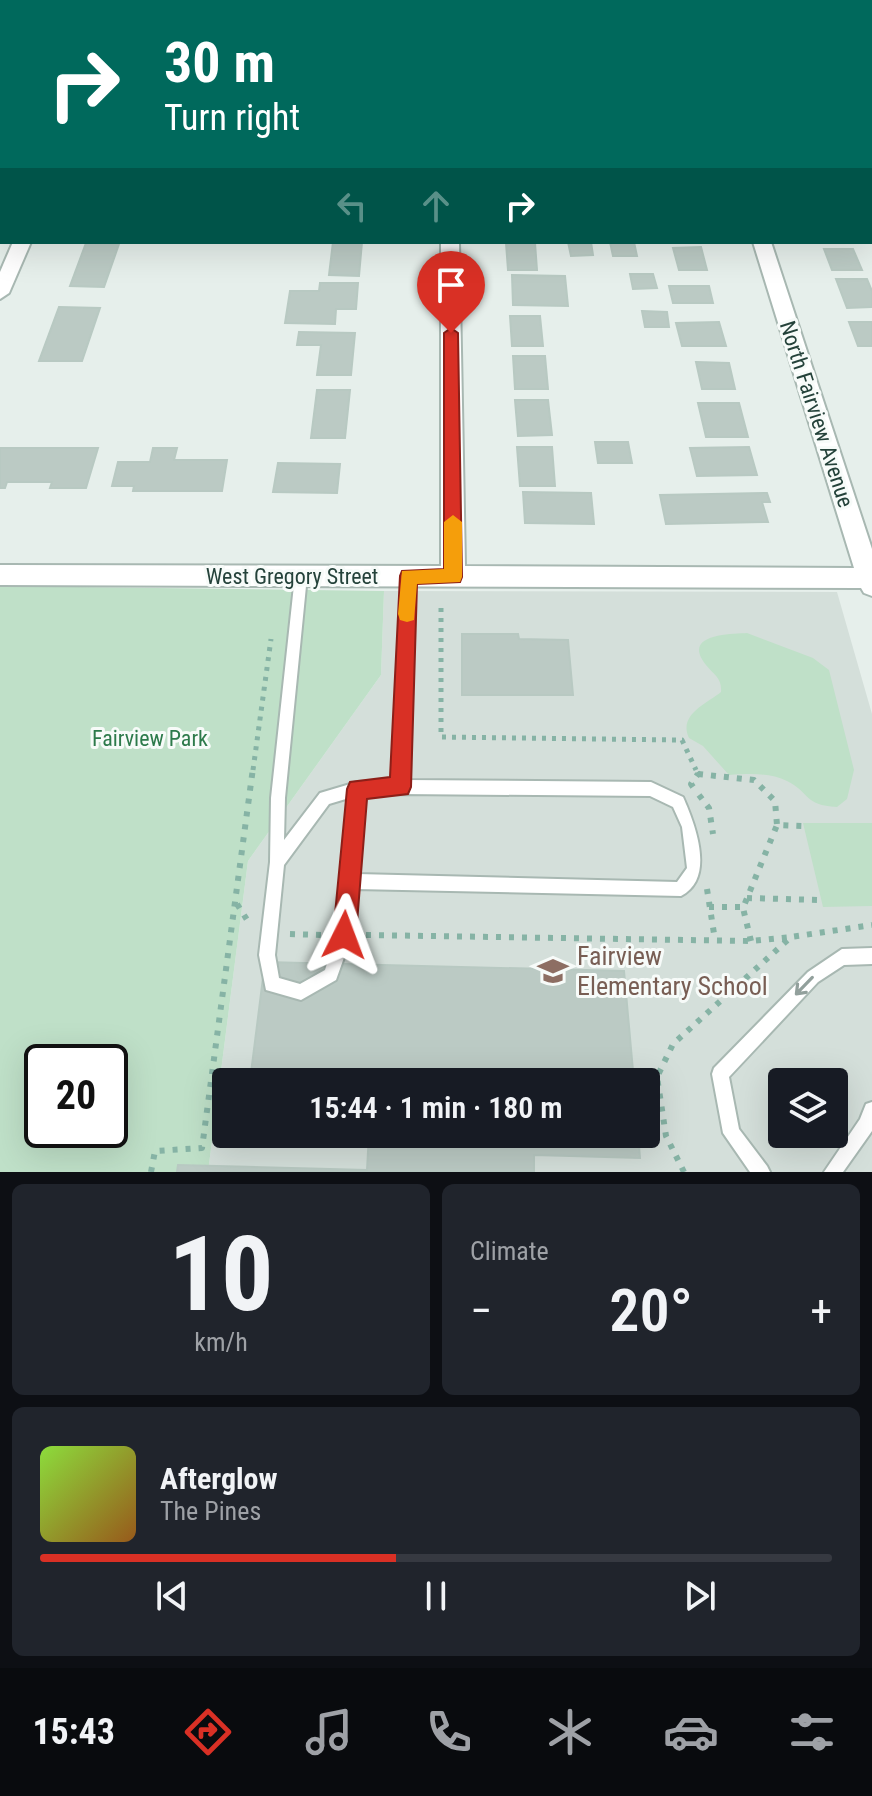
<!DOCTYPE html>
<meta charset="utf-8">
<style>
body{margin:0;font-family:"Roboto Condensed",sans-serif;background:#20242c;color:#f1f3f6;height:100vh;display:flex;flex-direction:column;font-size:30px;white-space:nowrap}
*{box-sizing:border-box;margin:0}
p{font-size:26px;color:#9ea1a6}
.icon{flex:none;width:44px;height:44px;fill:none;stroke:currentColor;stroke-width:2;stroke-linecap:round;stroke-linejoin:round}
.map{position:relative;height:1172px;overflow:hidden}
.drawer{display:flex;flex-direction:column;gap:12px;padding:12px;background:#0d0f14;flex:1}
.drawer>*{flex:none}
.guide{position:absolute;left:0px;top:0px;width:872px;height:244px;box-shadow:0 8px 32px #0002;background:#00695c;color:#fff;overflow:hidden}
.buttons{position:absolute;left:768px;top:1068px;display:grid;gap:16px}
.buttons a{display:grid;place-items:center;width:80px;height:80px;border-radius:8px;background:#171b24;box-shadow:0 8px 32px #0002;font-size:40px}
.speed{position:absolute;left:24px;top:1044px;display:flex;gap:16px;font-size:40px;font-weight:700;text-align:center}
.speed>*{display:grid;place-content:center;width:104px;height:104px;border-radius:50%;background:#171b24;box-shadow:0 8px 32px #0002;line-height:1}
.speed .limit{border:4px solid #111;border-radius:12px;background:#fff;color:#111}
.pin{position:absolute;display:grid;place-items:center;width:68px;height:68px;color:#fff;margin:-82px -34px;border-radius:50% 50% 50% 0;rotate:-45deg;box-shadow:0 0 8px #0007}
.pin .icon{rotate:45deg}
.me{position:absolute;width:88px;margin:-44px;rotate:3deg;stroke-linejoin:round;filter:drop-shadow(0 0 6px #0008)}
.turn{display:flex;align-items:center;gap:28px;height:168px;padding:0 32px;font-size:36px}
.turn .icon{width:104px;height:104px;stroke-width:2.5}
.turn b{display:block;font-size:56px;line-height:68px}
.lanes{display:flex;align-items:center;height:76px;padding:0 32px;background:#0003;justify-content:center;gap:40px;direction:ltr}
.lanes .off{opacity:.35}
.big{font-size:60px;font-weight:600;line-height:1.1}
.drawer .tile{flex:1;display:flex;flex-direction:column;justify-content:center;gap:12px;min-width:0;padding:0 28px;border-radius:12px;background:#20242c}
.drawer .dial{align-items:center;gap:0}
.dial b{font-size:104px;line-height:1}
.song{display:flex;align-items:center;gap:24px}
.cover{width:96px;height:96px;border-radius:12px;background:linear-gradient(135deg,hsl(90 70% 55%),hsl(30 70% 35%))}
.played{height:8px;border-radius:4px;background:linear-gradient(90deg,#d93025 45%,#363941 45%)}
.keys{display:flex;justify-content:space-around;direction:ltr}
.heat{display:flex;justify-content:space-between;align-items:center;font-size:44px;direction:ltr}
.drawer .tiles{flex:1;display:grid;gap:12px;grid-template-columns:1fr 1fr}
.tile:last-child{grid-column:span 2}
.trip{position:absolute;left:212px;top:1068px;width:448px;height:80px;border-radius:8px;background:#171b24;box-shadow:0 8px 32px #0002;font-weight:600;line-height:80px;text-align:center}
.tabs{display:flex;height:128px;justify-content:space-around;align-items:center;background:#090b0e;color:#9ea1a6}
.tabs .icon{width:56px;height:56px}
.tabs .current{color:#d93025}
.tabs b{font-size:36px;color:#f1f3f6}
.map>svg:first-child{display:block}
</style>
<div class="map">
<svg width="872" height="1172" viewBox="0 0 872 1172">
<rect width="100%" height="100%" fill="#e6efeb"/>
<path fill="#d4dfda" fill-rule="evenodd" d="M384 591 837 592 872 714V1172H208L248 861 381 675ZM226 1082H646V1134H226ZM782 1082H834V1134H782Z"/>
<g fill="#bfe0c8" fill-rule="evenodd">
<polygon points="0,0 440,0 2,2 2,103"/>
<path d="M0 586 384 591 381 675 248 861 208 1172H0ZM42 1062H110V1130H42Z"/>
<path d="M747 633 813 658 829 670 854 770 847 799 837 807C803 805 811 793 787 781 770 772 748 774 729 775L703 746 689 738C678 715 706 704 721 692 722 678 714 675 706 665 681 634 730 634 747 633Z"/>
<polygon points="803,823 872,823 872,906 823,907"/>
</g>
<g fill="#bbcac4" stroke="#b8c9c2" stroke-width="2">
<polygon points="333,242 362,242 359,276 329,275"/>
<polygon points="568,242 591,242 593,255 571,256"/>
<polygon points="610,242 634,242 637,256 613,256"/>
<polygon points="86,243 119,244 104,287 70,286"/>
<polygon points="506,243 535,243 537,270 508,270"/>
<polygon points="701,247 707,270 679,270 673,248"/>
<polygon points="824,249 853,249 862,270 832,270"/>
<polygon points="630,274 653,274 657,288 633,289"/>
<polygon points="512,275 565,276 568,306 513,305"/>
<polygon points="836,279 867,279 872,291 872,307 847,308"/>
<polygon points="320,283 358,283 356,309 336,309 335,324 285,323 290,291 319,291"/>
<polygon points="669,286 709,286 713,303 673,303"/>
<polygon points="59,307 100,308 82,361 39,361"/>
<polygon points="642,311 667,312 669,327 645,327"/>
<polygon points="510,316 540,316 543,346 512,346"/>
<polygon points="719,322 726,346 682,346 676,323"/>
<polygon points="849,322 872,322 872,346 858,346"/>
<polygon points="299,332 355,333 351,375 317,375 321,345 297,345"/>
<polygon points="513,356 545,356 548,389 515,389"/>
<polygon points="696,362 729,363 735,389 702,389"/>
<polygon points="317,390 350,390 345,438 311,438"/>
<polygon points="515,400 548,400 552,435 518,436"/>
<polygon points="698,403 739,403 748,437 706,437"/>
<polygon points="595,442 628,442 632,463 598,463"/>
<polygon points="517,447 552,447 555,486 520,486"/>
<polygon points="749,447 757,475 697,476 690,448"/>
<polygon points="0,448 98,448 86,488 50,488 52,482 7,482 5,488 0,488"/>
<polygon points="153,448 177,448 174,460 227,460 222,491 133,491 134,486 112,486 118,462 150,462"/>
<polygon points="278,463 340,464 337,493 273,492"/>
<polygon points="523,492 591,493 594,524 525,523"/>
<polygon points="767,493 770,502 762,502 768,522 666,524 660,495"/>
<polygon points="462,634 518,634 519,639 568,640 573,695 462,695"/>
<polygon points="265,962 624,971 634,1082 371,1082 372,1077 251,1073"/>
<polygon points="369,1134 638,1134 640,1158 534,1155 534,1172 177,1172 178,1165 367,1170"/>
</g>
<g fill="none" stroke-linecap="round" stroke-linejoin="round">
<g stroke="#a8b8b2" stroke-width="4">
<g id="service">
<path d="M301 571 305 572 307 576 285 798 284 840 320 793 357 782 393 780 403 576 405 572H413L415 576 407 780 651 782 683 797C695 824 716 878 681 896L355 889 352 935 336 980 301 1000 266 990 259 955 270 862 271 798 295 576 297 572ZM400 794 650 796 673 807 682 827 687 868 677 882 357 874 363 796ZM349 798 336 935 325 970 300 984 279 978 275 955 284 865 329 804Z"/>
<polygon points="872,948 872,964 844,965 818,982 729,1077 739,1129 767,1166 770,1172 750,1172 723,1133 712,1074 714,1068 808,972 842,949"/>
<polygon points="872,1102 872,1131 843,1172 824,1172 860,1119 866,1104"/>
</g>
</g>
<g stroke="#a8b8b2" stroke-width="4">
<g id="minor">
<rect x="444" y="0" width="14" height="2"/>
<polygon points="678,0 692,0 693,2 679,2"/>
<rect x="870" y="102" width="2" height="10"/>
<rect x="0" y="107" width="2" height="10"/>
<polygon points="13,242 31,242 9,293 0,299 0,272"/>
<polygon points="441,242 459,242 465,566 854,568 753,242 771,242 872,549 872,596 864,593 861,588 0,585 0,565 441,566"/>
</g>
</g>
<g stroke="#86b3a5" stroke-width="5" stroke-dasharray="4 6" stroke-linecap="butt">
<polyline points="441,608 441,737 682,740 696,770"/>
<polyline points="253,770 271,639"/>
</g>
<g stroke="#86b3a5" stroke-width="6" stroke-dasharray="5 8" stroke-linecap="butt">
<polyline points="698,774 754,780 775,801 777,825"/>
<polyline points="693,787 691,784 698,774 695,768"/>
<polyline points="699,795 709,808 713,834"/>
<polyline points="707,889 715,940"/>
<polyline points="747,898 820,900"/>
<polyline points="237,904 249,923"/>
<polyline points="709,907 743,907"/>
<polyline points="290,934 324,935"/>
<polyline points="366,935 751,941 791,937"/>
<polyline points="751,941 743,908 777,825 804,826"/>
<polyline points="151,1172 155,1151 202,1148 253,768"/>
<polyline points="684,1172 666,1136 657,1077 673,1044 791,937 872,925"/>
</g>
<use href="#service" fill="#fff" fill-rule="evenodd"/>
<use href="#minor" fill="#fff" fill-rule="evenodd"/>
</g>
<defs><path id="oneway-shaft" d="M-6 0H5M1.5-3L5.5 0L1.5 3" fill="none" stroke-width="1.6" stroke-linecap="round" stroke-linejoin="round" transform="scale(2)"/></defs>
<use stroke="#92a09c" href="#oneway-shaft" transform="translate(804 986) rotate(134)"/>
<polygon fill="#d93025" stroke="#8d1f18" stroke-width="2" points="451,328 458,333 462,577 460,582 417,584 411,787 408,794 367,799 356,935 353,943 344,946 336,943 333,935 347,789 350,782 390,777 400,576 402,571 444,569 444,333"/>
<polygon fill="#f59e0b" points="453,515 462,522 462,577 460,582 417,584 414,620 407,622 400,620 398,614 402,571 444,569 444,522"/>
<defs>
<g id="school-bare" transform="scale(2.4)"><path d="M0-5L7-2L0 1L-7-2ZM-4 1L0 2.5L4 1V4Q0 6-4 4Z" fill="#8d6e63" stroke="#f7fbf9" stroke-width="2.5" paint-order="stroke"/></g>
</defs>
<g fill-rule="evenodd">
<use href="#school-bare" x="553" y="971"/>
</g>
<g text-anchor="middle" stroke-width="6" stroke-linejoin="round" paint-order="stroke">
<g font-size="22" fill="#24423a" stroke="#f7fbf9">
<text transform="translate(817 414) rotate(72)" y="8">North Fairview Avenue</text>
<text x="292" y="584">West Gregory Street</text>
</g>
<g font-size="22" fill="#2d7a4b" stroke="#f7fbf9">
<text x="150" y="746">Fairview Park</text>
</g>
<g font-size="26" fill="#785e54" stroke="#f7fbf9" text-anchor="start">
<text x="577" y="965">Fairview<tspan x="577" dy="30">Elementary School</tspan></text>
</g>
</g>
</svg>
<div class="buttons">
<a><svg class="icon" aria-label="layers" viewBox="0 0 24 24"><path d="M12 4l9 5-9 5-9-5zM3 14l9 5 9-5"/></svg></a>
</div>
<div class="speed"><div class="limit">20</div></div>
<div class="pin" style="left:451px;top:333px;background:#d93025"><svg class="icon" aria-label="arrive" viewBox="0 0 24 24"><path d="M6 21V4h12l-3 4 3 4H6"/></svg></div>
<svg class="me" style="left:344px;top:935px" viewBox="-20 -20 40 40"><path d="M0-17L14 15 0 8-14 15z" fill="#d93025" stroke="#fff" stroke-width="4"/></svg>
<div class="trip">15:44 · 1 min · 180 m</div>
<div class="guide">
<div class="turn"><svg class="icon" aria-label="right" viewBox="0 0 24 24"><path d="M7 20v-9h11M14 6l5 5-5 5"/></svg><div><b>30 m</b>Turn right</div></div>
<div class="lanes"><svg class="icon off" aria-label="left" viewBox="0 0 24 24"><path d="M17 20v-9H6M10 6l-5 5 5 5"/></svg><svg class="icon off" aria-label="ahead" viewBox="0 0 24 24"><path d="M12 20V5M6 11l6-6 6 6"/></svg><svg class="icon" aria-label="right" viewBox="0 0 24 24"><path d="M7 20v-9h11M14 6l5 5-5 5"/></svg></div>
</div>
</div>
<section class="drawer">
<div class="tiles">
<div class="tile dial"><b>10</b><p>km/h</p></div>
<div class="tile"><p>Climate</p>
<div class="heat"><a>−</a><b class="big">20°</b><a>+</a></div>
</div>
<div class="tile">
<div class="song"><i class="cover"></i><div><b>Afterglow</b><p>The Pines</p></div></div>
<div class="played"></div>
<div class="keys"><svg class="icon" aria-label="previous" viewBox="0 0 24 24"><path d="M18 5L8 12l10 7zM5 5v14"/></svg><svg class="icon" aria-label="pause" viewBox="0 0 24 24"><path d="M8 5v14M16 5v14"/></svg><svg class="icon" aria-label="next" viewBox="0 0 24 24"><path d="M6 5l10 7-10 7zM19 5v14"/></svg></div>
</div>
</div>
</section>
<nav class="tabs">
<b>15:43</b>
<svg class="icon current" aria-label="directions" viewBox="0 0 24 24"><path d="M12 3l9 9-9 9-9-9zM9 14v-3h6M13 9l2 2-2 2"/></svg>
<svg class="icon" aria-label="music" viewBox="0 0 24 24"><path d="M9 18V5l10-2v13"/><circle cx="6" cy="18" r="3"/><circle cx="16" cy="16" r="3"/></svg>
<svg class="icon" aria-label="phone" viewBox="0 0 24 24"><path d="M5 4h4l2 5-3 2q2 4 5 5l2-3 5 2v4C11 20 4 13 5 4z"/></svg>
<svg class="icon" aria-label="climate" viewBox="0 0 24 24"><path d="M12 3v18M4 7l16 10M4 17L20 7"/></svg>
<svg class="icon" aria-label="car" viewBox="0 0 24 24"><path d="M5 17H2v-5l4-1 3-4h7l3 4 3 1v5h-3M9 17h6M6 11h13"/><circle cx="7" cy="17" r="2"/><circle cx="17" cy="17" r="2"/></svg>
<svg class="icon" aria-label="filters" viewBox="0 0 24 24"><path d="M4 7h16M4 17h16"/><circle cx="9" cy="7" r="2"/><circle cx="15" cy="17" r="2"/></svg>
</nav>
